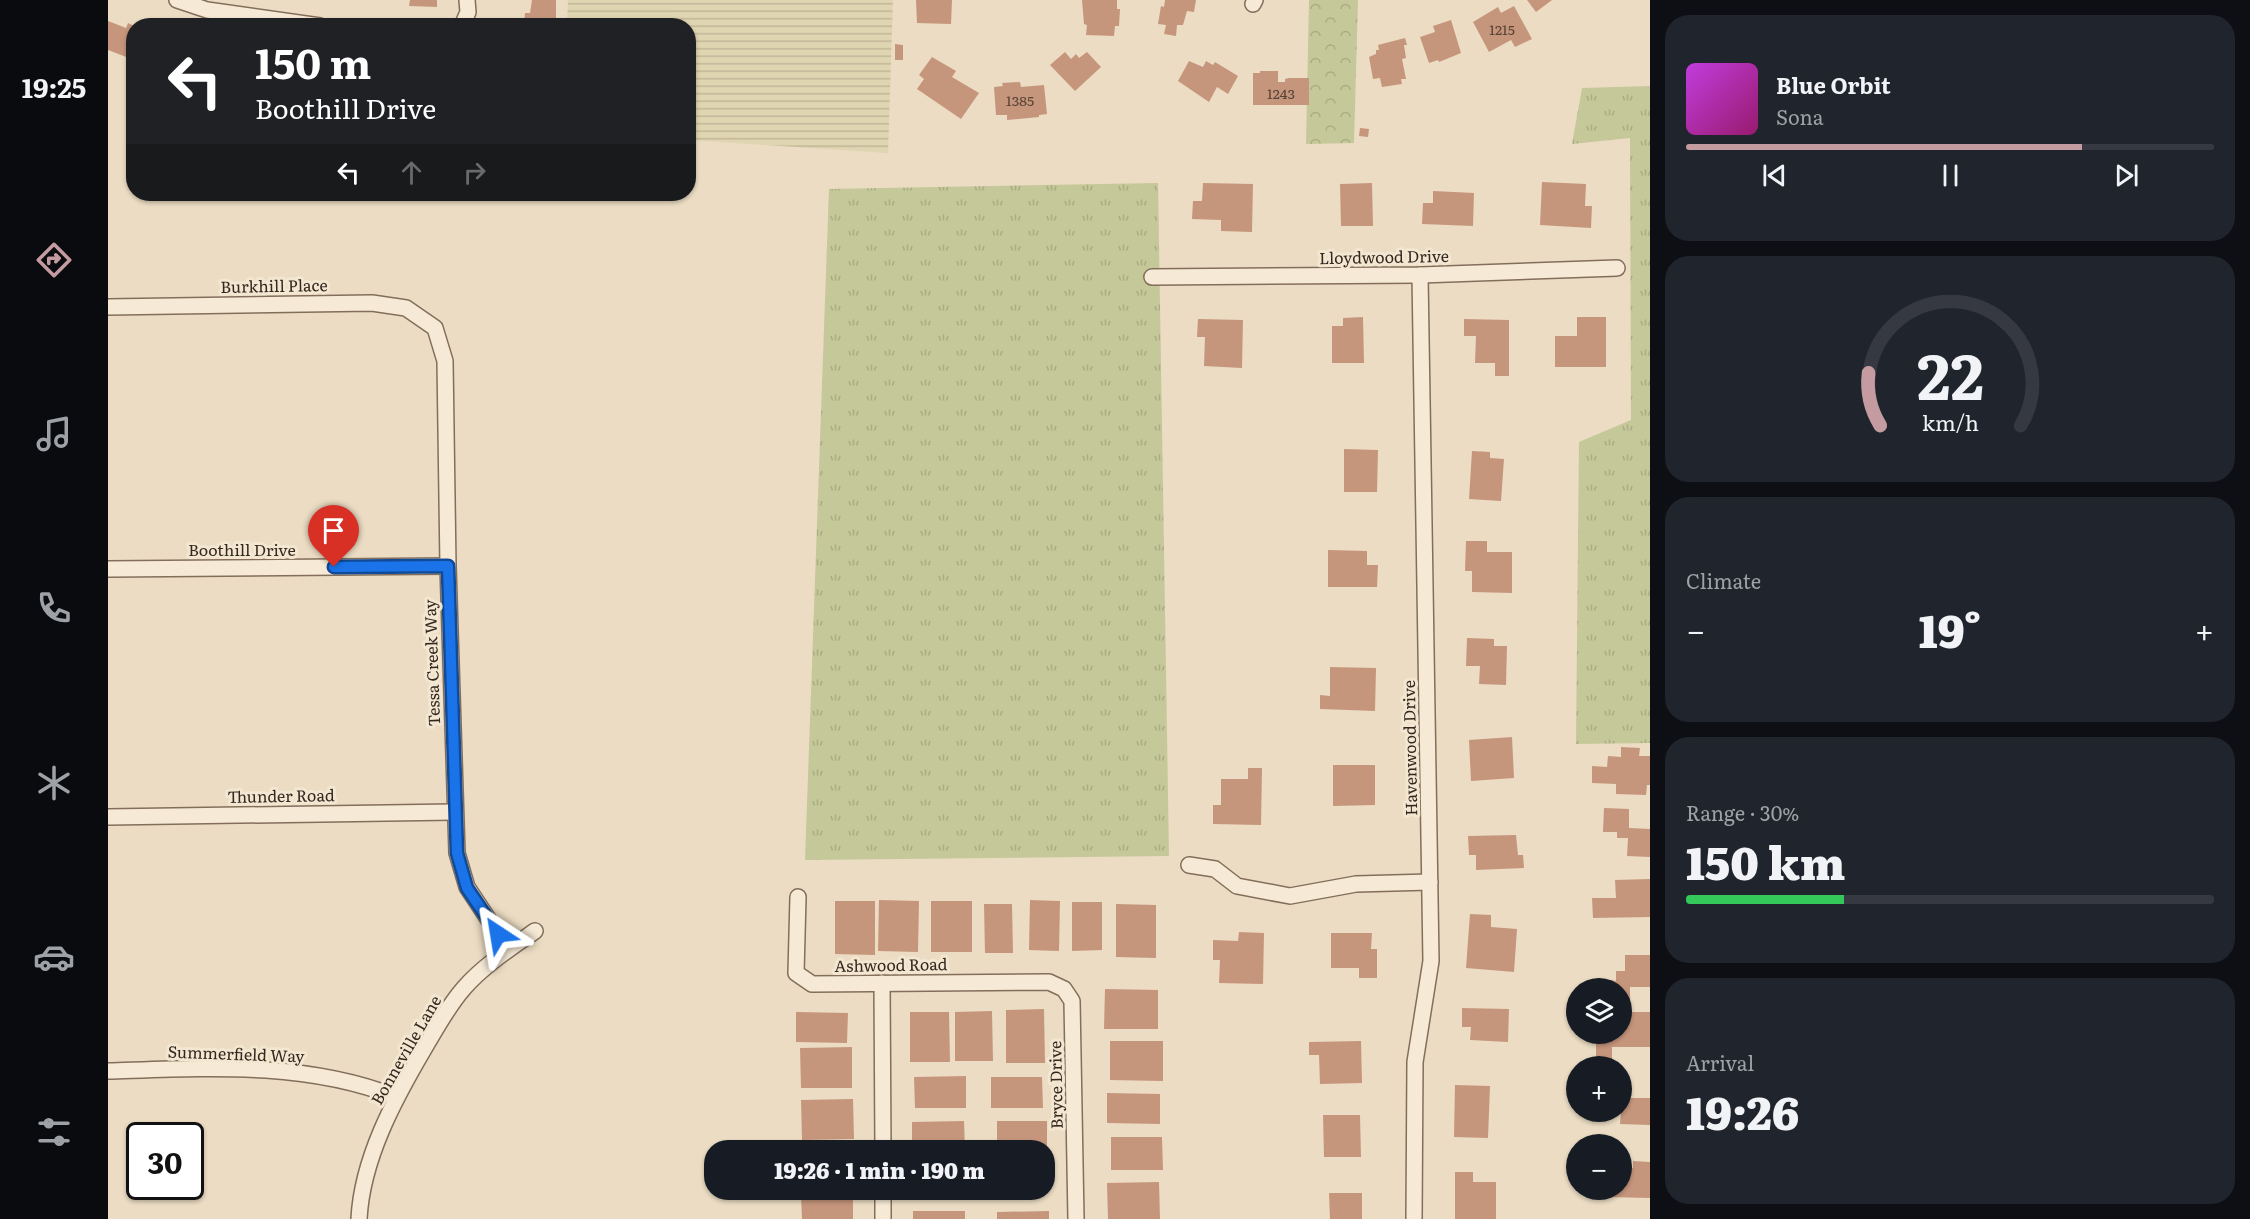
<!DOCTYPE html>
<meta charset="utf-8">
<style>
body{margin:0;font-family:Literata,serif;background:#20242c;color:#f1f3f6;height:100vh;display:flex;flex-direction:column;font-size:22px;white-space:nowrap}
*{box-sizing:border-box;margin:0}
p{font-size:20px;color:#9ea1a6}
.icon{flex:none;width:33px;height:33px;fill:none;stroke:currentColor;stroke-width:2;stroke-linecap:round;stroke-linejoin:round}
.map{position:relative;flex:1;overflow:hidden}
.details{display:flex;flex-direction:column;gap:15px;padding:15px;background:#0d0f14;width:600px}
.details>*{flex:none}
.banner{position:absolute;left:18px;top:18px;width:570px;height:183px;border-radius:24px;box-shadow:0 2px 4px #0004;background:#202124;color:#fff;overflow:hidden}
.buttons{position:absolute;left:1458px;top:978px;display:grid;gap:12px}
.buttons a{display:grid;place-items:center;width:66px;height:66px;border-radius:50%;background:#171b24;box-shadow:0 2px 4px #0004;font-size:30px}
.speed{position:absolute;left:18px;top:1122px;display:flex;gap:12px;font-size:30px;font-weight:700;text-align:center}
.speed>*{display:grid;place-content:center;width:78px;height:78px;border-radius:50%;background:#171b24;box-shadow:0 2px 4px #0004;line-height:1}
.speed .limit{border:3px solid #111;border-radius:9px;background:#fff;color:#111}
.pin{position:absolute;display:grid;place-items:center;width:51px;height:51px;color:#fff;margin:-62px -26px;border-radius:50% 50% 50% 0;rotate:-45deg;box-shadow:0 0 6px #0007}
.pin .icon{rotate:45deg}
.me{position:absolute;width:66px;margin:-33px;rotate:327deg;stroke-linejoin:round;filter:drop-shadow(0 0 4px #0008)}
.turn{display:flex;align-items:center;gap:21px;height:126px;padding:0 30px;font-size:27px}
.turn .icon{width:78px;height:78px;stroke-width:2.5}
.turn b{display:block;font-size:42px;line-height:51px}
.lanes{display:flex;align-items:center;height:57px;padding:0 30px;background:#0003;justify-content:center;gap:30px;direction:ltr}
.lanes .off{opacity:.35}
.big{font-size:45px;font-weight:800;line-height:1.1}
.details .tile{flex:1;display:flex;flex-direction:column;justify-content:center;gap:9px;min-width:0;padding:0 21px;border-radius:24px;background:#20242c}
.details .dial{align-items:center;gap:0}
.dial svg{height:156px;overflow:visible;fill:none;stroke:#363941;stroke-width:7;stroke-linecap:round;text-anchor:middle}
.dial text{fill:#f1f3f6;stroke:none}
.song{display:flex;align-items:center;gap:18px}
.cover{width:72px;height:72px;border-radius:9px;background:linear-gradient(135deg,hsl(290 70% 55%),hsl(320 70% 35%))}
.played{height:6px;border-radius:3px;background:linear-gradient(90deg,#c49ba0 75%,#363941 75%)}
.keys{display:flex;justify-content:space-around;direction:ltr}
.heat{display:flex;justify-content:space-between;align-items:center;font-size:33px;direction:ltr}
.charge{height:9px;border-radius:4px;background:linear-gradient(90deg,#34c759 30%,#363941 0)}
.trip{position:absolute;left:596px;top:1140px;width:351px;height:60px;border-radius:24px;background:#171b24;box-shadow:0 2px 4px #0004;font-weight:800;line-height:60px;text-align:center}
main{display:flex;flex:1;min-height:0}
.tabs{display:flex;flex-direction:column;width:108px;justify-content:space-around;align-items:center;background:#090b0e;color:#9ea1a6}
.tabs .icon{width:42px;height:42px}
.tabs .current{color:#c49ba0}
.tabs b{font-size:27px;color:#f1f3f6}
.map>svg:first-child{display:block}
</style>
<main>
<nav class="tabs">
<b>19:25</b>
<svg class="icon current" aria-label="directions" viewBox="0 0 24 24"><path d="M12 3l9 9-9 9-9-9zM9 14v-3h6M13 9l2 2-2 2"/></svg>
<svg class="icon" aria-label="music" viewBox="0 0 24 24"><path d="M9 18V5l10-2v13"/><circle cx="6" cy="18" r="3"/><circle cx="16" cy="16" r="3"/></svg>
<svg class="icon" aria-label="phone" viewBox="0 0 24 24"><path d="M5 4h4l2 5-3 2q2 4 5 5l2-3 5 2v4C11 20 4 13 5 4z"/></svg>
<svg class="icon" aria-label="climate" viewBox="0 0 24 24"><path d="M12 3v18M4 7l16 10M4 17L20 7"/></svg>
<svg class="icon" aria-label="car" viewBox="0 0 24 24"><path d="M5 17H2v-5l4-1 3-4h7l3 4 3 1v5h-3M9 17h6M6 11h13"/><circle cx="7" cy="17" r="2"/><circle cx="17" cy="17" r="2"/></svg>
<svg class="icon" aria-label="filters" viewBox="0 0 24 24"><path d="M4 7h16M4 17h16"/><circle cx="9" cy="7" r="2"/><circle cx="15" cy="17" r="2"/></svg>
</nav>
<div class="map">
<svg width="1542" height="1219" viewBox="0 0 1542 1219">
<defs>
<pattern id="farmland-rules" width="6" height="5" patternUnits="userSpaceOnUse" patternTransform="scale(1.5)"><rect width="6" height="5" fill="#e0d5b1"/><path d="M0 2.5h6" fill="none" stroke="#c1b798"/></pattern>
<pattern id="grass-tufts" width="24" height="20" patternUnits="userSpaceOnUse" patternTransform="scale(1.5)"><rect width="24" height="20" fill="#c5c898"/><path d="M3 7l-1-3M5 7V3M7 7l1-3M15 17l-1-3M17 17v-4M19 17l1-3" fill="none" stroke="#aaac83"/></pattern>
<pattern id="forest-crowns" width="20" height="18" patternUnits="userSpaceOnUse" patternTransform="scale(1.5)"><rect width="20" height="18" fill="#c5c898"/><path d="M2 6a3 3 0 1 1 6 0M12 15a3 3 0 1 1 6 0" fill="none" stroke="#aaac83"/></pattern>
</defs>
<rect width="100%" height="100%" fill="#ebdcc3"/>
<polygon fill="url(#farmland-rules)" points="460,0 785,0 780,153 581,140 580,26 459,25"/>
<g fill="url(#grass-tufts)">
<polygon points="1542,86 1542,743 1468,744 1471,442 1523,420 1522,138 1464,144 1474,88"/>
<polygon points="1050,183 1061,856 697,860 721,189"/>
</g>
<polygon fill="url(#forest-crowns)" points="1201,0 1250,0 1246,143 1198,144"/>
<g fill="#c6967c">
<polygon points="302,0 329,0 329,7 301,6"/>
<polygon points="424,0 448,0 448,26 416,26 417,13 422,13"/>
<polygon points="808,0 844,0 843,24 809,23"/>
<polygon points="974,0 1009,0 1009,9 1012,9 1011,26 1007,26 1006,36 978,35 979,25 976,24"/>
<polygon points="1057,0 1088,0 1086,12 1079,11 1075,25 1069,25 1068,36 1056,34 1058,25 1050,24 1053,6 1056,7"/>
<polygon points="1419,0 1444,0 1428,12"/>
<polygon points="1406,6 1424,39 1407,47 1403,40 1381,52 1365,22 1390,7 1393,13"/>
<polygon points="1343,20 1353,53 1331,62 1330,60 1321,63 1312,37 1327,32 1325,26"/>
<polygon points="0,21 18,28 20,23 26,26 26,60 0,50"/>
<polygon points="1297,38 1299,45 1296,45 1298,58 1294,59 1298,79 1293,79 1294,84 1274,87 1272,78 1265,79 1261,57 1268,54 1268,50 1271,50 1270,45"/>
<polygon points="787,44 795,45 795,60 787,60"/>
<polygon points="957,52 963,59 968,54 971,58 979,52 993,67 967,91 942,65"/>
<polygon points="824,57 848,71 844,77 871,93 853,119 809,89 816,79 811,75"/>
<polygon points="1081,61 1095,67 1098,61 1105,65 1107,62 1130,76 1120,94 1109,87 1101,102 1070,81"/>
<polygon points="1152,71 1170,71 1170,82 1177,82 1177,79 1181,78 1201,78 1201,105 1145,105 1145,73 1152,73"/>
<polygon points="912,82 913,87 936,85 939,114 931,115 931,117 899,120 899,115 888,115 886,87 895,86 894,83"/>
<polygon points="1252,128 1261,129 1260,137 1251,136"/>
<polygon points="1434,182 1478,184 1477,206 1484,206 1483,228 1432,225"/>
<polygon points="1095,183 1145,184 1144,232 1113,231 1113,220 1084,219 1085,201 1094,201"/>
<polygon points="1264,183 1265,226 1233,226 1232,184"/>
<polygon points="1325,191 1366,193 1365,226 1314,224 1315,203 1325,203"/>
<polygon points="1255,317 1256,363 1224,363 1224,326 1235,326 1235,318"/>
<polygon points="1469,317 1498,317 1498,367 1447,367 1447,336 1469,336"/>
<polygon points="1090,319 1135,320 1134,368 1096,366 1097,337 1089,337"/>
<polygon points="1356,319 1401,320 1401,376 1387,376 1387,363 1367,363 1368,336 1356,336"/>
<polygon points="1236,449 1270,450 1269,492 1236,492"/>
<polygon points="1364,451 1382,452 1382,458 1396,459 1393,501 1361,499"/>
<polygon points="1358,541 1379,541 1379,552 1404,552 1404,593 1364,592 1364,571 1357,571"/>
<polygon points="1220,550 1259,551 1259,565 1270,565 1269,587 1220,587"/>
<polygon points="1359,638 1386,639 1386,646 1399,646 1398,685 1371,684 1372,666 1358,666"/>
<polygon points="1222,667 1268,668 1267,711 1212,709 1212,695 1222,696"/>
<polygon points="1404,737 1406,778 1363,781 1361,740"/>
<polygon points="1513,747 1532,748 1531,756 1542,756 1542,785 1539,785 1538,795 1508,794 1508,784 1484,783 1484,766 1499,767 1500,756 1513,757"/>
<polygon points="1225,765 1267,765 1267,805 1225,806"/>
<polygon points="1140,768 1154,768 1153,825 1105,824 1105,805 1113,805 1113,779 1140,779"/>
<polygon points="1496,808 1521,809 1521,828 1542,829 1542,857 1519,856 1520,838 1509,838 1509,832 1495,832"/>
<polygon points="1408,835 1410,855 1415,855 1416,868 1368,870 1368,855 1361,855 1360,836"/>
<polygon points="1542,879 1542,917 1485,918 1484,898 1508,898 1507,880"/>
<polygon points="771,900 811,901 810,952 770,951"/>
<polygon points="922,900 952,901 951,951 921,950"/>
<polygon points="727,901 767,901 767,955 727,954"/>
<rect x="823" y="901" width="41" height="51"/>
<polygon points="964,902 994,902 994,950 964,951"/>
<polygon points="876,904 904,904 905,953 877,953"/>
<polygon points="1008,904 1048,905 1048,958 1008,957"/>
<polygon points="1362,914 1383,915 1383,927 1409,929 1406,972 1358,968"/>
<polygon points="1131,932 1156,933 1155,984 1111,983 1112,960 1105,960 1105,940 1130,941"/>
<polygon points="1223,933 1264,933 1263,949 1269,949 1269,978 1251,978 1251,968 1223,968"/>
<polygon points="1517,955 1542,955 1542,987 1522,987 1522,1003 1514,1003 1514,988 1502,988 1502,980 1508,981 1508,971 1517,971"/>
<polygon points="997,989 1050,990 1050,1029 996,1029"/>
<polygon points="1354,1008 1401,1009 1400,1042 1362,1040 1363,1027 1354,1027"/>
<polygon points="936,1009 937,1063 898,1063 898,1010"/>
<polygon points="884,1011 885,1061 847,1061 847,1012"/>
<polygon points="688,1012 740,1013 739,1043 688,1042"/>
<polygon points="802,1012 841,1012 842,1062 802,1062"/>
<polygon points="1516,1012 1542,1012 1542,1047 1504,1047 1504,1063 1488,1063 1488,1034 1514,1034 1514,1031 1516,1031"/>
<polygon points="1002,1041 1055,1041 1055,1081 1002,1080"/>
<polygon points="1253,1041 1254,1083 1212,1084 1211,1055 1201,1055 1201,1042"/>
<polygon points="744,1047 744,1088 693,1088 692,1048"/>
<polygon points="858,1076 858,1108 807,1108 806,1077"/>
<polygon points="883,1077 934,1077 935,1108 883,1108"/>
<polygon points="1347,1085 1382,1086 1380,1138 1346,1137"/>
<polygon points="999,1093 1052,1094 1052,1124 999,1123"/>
<polygon points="1514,1098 1542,1098 1542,1125 1512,1124"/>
<polygon points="745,1099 746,1139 694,1140 693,1100"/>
<polygon points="1215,1115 1252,1115 1253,1157 1216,1157"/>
<polygon points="856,1121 857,1150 804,1150 804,1122"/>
<polygon points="889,1121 939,1121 939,1151 889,1150"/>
<polygon points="1003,1137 1054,1137 1055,1170 1003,1170"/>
<polygon points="1525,1161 1542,1162 1542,1198 1498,1197 1498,1190 1514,1190 1514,1168 1525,1168"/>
<polygon points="1347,1172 1365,1172 1365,1182 1388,1182 1388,1219 1347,1219"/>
<polygon points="1051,1182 1052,1219 1000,1219 999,1183"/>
<polygon points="809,1190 864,1190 864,1197 809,1198"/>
<polygon points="885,1190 936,1190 935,1197 885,1196"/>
<polygon points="1221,1193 1254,1193 1254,1219 1222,1219"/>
<polygon points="693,1196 745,1196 745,1219 694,1219"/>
<rect x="805" y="1211" width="52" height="8"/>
<polygon points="941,1211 941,1219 889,1219 889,1212"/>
</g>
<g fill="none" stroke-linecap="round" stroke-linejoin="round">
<g stroke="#836e5b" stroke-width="18">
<g id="street">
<polyline points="69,0 99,10 212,26"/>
<polyline points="1145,4 1147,0"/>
<polyline points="354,26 360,12 359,0"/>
<polyline points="1044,277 1312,275 1509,268"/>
<polyline points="0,307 264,303 298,308 327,328 337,361 340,566 349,853 359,887 400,949"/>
<polyline points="0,569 340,566"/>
<polyline points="0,817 346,812"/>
<polyline points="1081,865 1107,869 1129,886 1182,896 1248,884 1322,882"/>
<polyline points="690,897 688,973 704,984 941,982 956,989 964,1001 968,1219"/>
<polyline points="774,983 775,1150"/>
<path d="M0 1071C96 1068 197 1061 288 1097"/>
<polyline points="775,1190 775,1219"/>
<path d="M251 1219C254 1159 286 1100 316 1049 328 1029 340 1006 356 988 375 966 404 947 427 931"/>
<polyline points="1306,1219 1307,1062 1323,961 1312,275"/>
</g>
</g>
<use href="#street" stroke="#f6ead6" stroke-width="15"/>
</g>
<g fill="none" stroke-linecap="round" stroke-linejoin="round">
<g stroke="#114b97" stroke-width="15">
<polyline id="route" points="226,567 340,566 349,853 359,888 390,934"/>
</g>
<use href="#route" stroke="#1a73e8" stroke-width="10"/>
</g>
<g text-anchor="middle" stroke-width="6" stroke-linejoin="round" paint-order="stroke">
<g font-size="14" fill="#584336">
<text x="1394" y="35">1215</text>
<text x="1173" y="99">1243</text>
<text x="912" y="106">1385</text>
</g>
<g font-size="16" fill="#34271e" stroke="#f3e7d2">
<text transform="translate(1276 257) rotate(-1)" y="6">Lloydwood Drive</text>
<text transform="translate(166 286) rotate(-1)" y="6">Burkhill Place</text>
<text x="134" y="556">Boothill Drive</text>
<text transform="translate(324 663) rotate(-92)" y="6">Tessa Creek Way</text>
<text transform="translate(1302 748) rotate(-91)" y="6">Havenwood Drive</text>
<text transform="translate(173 796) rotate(-1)" y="6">Thunder Road</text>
<text transform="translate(783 965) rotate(-1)" y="6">Ashwood Road</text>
<text transform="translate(298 1050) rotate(-60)" y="6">Bonneville Lane</text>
<text transform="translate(128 1054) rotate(2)" y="6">Summerfield Way</text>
<text transform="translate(948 1085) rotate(-91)" y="6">Bryce Drive</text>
</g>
</g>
</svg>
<div class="buttons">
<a><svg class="icon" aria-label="layers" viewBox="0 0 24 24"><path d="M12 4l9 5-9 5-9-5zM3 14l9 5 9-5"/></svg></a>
<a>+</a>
<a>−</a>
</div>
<div class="speed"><div class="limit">30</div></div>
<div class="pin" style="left:226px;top:567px;background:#d93025"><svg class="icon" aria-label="arrive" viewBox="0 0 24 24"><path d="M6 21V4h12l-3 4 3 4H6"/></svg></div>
<svg class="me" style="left:390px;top:934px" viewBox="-20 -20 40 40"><path d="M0-17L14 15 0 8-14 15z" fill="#1a73e8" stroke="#fff" stroke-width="4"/></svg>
<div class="trip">19:26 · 1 min · 190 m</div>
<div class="banner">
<div class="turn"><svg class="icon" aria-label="left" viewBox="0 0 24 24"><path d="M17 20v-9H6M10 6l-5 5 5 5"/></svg><div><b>150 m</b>Boothill Drive</div></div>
<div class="lanes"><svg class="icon" aria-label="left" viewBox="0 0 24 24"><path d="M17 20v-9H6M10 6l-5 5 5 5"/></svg><svg class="icon off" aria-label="ahead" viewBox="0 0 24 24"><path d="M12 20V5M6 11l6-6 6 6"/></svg><svg class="icon off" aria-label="right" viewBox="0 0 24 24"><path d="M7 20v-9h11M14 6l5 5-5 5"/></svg></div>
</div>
</div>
<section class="details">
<div class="tile">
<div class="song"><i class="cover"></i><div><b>Blue Orbit</b><p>Sona</p></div></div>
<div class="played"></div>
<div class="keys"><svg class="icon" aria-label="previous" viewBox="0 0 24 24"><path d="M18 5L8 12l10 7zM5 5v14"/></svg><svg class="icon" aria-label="pause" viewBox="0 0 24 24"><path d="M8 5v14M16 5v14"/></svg><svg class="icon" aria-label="next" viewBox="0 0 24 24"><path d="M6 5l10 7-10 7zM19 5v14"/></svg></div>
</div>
<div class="tile dial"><svg viewBox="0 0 100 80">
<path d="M14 69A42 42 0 1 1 86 69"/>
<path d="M14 69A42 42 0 0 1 8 42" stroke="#c49ba0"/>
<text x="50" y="56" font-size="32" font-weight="700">22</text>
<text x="50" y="72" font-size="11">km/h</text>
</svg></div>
<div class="tile"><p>Climate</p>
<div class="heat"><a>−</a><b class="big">19°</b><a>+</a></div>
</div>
<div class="tile"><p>Range · 30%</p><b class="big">150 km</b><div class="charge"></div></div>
<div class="tile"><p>Arrival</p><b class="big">19:26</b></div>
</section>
</main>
